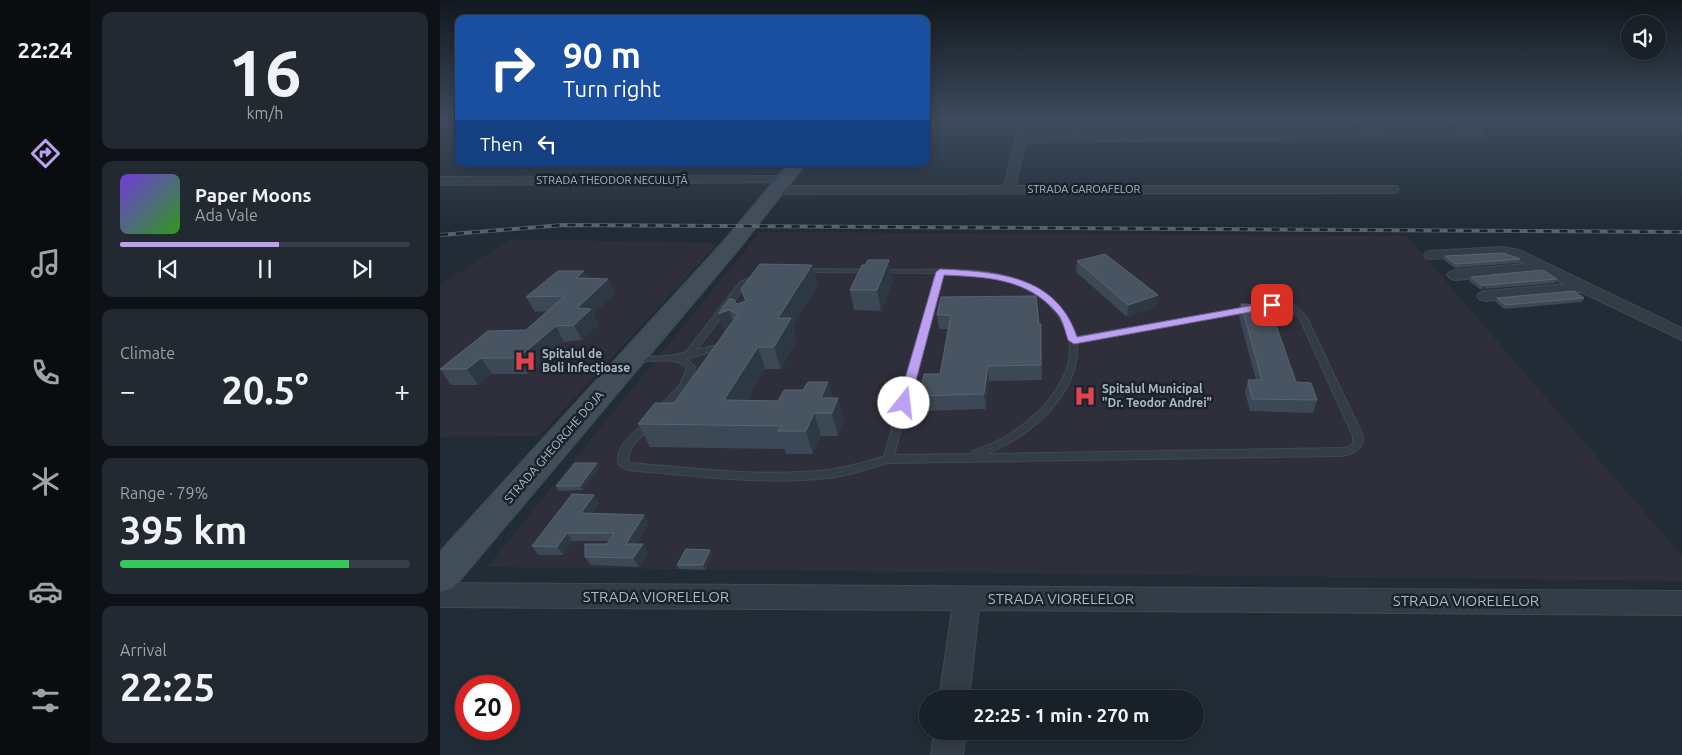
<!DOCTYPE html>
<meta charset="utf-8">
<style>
body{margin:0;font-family:Ubuntu,sans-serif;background:#222930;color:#f1f3f6;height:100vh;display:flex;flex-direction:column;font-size:19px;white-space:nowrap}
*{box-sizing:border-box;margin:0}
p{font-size:16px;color:#9fa3a8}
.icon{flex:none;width:28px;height:28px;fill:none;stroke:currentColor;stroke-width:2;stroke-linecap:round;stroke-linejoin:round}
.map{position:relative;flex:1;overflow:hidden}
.details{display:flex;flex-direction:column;gap:12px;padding:12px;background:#0e1216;width:350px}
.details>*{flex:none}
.top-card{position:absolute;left:15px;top:15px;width:475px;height:152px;border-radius:10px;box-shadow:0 2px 12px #0003,0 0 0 1px #373e45;background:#1a4fa0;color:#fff;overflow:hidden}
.tools{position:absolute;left:1181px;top:15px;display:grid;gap:10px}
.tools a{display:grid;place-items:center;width:45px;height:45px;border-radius:50%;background:#192128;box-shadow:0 2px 12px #0003,0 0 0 1px #373e45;font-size:25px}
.speed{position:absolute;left:15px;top:675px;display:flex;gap:10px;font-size:25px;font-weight:700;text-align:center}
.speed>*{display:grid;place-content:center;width:65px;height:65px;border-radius:50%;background:#192128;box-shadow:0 2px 12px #0003,0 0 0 1px #373e45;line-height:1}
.speed .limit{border:8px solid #d22;background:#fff;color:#111}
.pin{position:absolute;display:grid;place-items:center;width:42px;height:42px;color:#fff;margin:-21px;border-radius:10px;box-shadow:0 2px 8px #0006}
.me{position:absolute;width:55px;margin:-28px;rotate:16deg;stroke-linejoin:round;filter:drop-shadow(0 0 4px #0008)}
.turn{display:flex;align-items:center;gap:18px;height:105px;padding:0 25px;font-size:22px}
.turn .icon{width:65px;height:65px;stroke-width:2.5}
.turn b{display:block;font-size:35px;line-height:42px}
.then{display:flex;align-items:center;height:48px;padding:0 25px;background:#0003;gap:10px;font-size:19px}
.big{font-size:38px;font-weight:700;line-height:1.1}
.details .card{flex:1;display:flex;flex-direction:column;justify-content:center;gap:8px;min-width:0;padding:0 18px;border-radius:10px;background:#222930}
.details .dial{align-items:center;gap:0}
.dial b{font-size:65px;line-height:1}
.song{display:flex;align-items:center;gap:15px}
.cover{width:60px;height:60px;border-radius:8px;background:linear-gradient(135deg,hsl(260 70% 55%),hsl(110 70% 35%))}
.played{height:5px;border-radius:2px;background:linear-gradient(90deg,#bca0f2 55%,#373e45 55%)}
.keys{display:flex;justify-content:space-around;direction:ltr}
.heat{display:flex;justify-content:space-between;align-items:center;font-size:28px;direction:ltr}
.charge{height:8px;border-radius:4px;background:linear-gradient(90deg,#34c759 79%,#373e45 0)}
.trip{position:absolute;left:479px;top:690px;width:285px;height:50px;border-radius:25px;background:#192128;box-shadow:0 2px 12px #0003,0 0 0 1px #373e45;font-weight:700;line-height:50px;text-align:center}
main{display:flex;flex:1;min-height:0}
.dock{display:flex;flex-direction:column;width:90px;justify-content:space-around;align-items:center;background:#0a0d10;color:#9fa3a8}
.dock .icon{width:35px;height:35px}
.dock .on{color:#bca0f2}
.dock b{font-size:22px;color:#f1f3f6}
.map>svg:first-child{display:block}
</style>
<main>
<nav class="dock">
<b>22:24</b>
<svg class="icon on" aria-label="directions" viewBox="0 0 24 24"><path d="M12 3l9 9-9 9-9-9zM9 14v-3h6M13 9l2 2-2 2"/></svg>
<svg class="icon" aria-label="music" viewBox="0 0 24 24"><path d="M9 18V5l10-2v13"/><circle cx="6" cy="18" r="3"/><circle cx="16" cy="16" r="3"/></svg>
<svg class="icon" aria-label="phone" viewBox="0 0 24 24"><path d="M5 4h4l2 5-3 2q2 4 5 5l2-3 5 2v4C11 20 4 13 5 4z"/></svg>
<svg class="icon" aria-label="climate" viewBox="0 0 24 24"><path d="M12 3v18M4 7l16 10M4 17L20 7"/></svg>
<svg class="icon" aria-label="car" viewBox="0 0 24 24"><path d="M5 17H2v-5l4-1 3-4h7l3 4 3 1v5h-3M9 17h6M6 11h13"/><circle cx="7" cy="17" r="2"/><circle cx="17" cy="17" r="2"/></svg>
<svg class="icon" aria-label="filters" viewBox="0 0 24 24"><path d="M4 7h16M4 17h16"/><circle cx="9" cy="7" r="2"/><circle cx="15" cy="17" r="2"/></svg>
</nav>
<section class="details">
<div class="card dial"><b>16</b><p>km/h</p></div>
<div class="card">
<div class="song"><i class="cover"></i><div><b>Paper Moons</b><p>Ada Vale</p></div></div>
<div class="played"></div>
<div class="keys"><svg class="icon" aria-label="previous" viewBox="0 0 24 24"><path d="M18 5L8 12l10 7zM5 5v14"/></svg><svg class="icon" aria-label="pause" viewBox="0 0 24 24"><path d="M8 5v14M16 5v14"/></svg><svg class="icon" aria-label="next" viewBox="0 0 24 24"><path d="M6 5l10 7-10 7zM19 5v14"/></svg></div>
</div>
<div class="card"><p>Climate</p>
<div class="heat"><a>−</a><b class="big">20.5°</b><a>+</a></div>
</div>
<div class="card"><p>Range · 79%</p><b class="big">395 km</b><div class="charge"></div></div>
<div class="card"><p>Arrival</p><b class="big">22:25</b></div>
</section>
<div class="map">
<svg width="1242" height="755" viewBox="0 0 1242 755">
<rect width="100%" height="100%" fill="#212c36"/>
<g fill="#2f2f3b">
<polygon points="320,232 967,236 1242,556 1242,581 47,567"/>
<polygon points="70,239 278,243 99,436 0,437 0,285"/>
</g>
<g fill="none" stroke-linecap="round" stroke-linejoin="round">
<g stroke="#404953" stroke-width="2">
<g id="lane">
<path d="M364 269C396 269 427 270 459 270 510 270 566 263 609 297 622 307 631 321 636 337L832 303 854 305 866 316 923 436C923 450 914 453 902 456L448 463C429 468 407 476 388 478 322 485 254 476 188 470L179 465C173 447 196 431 207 421H213L215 423C205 435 188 443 188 461L191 463C256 469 322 477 388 470 407 468 426 461 444 457L496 273 362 272 361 271ZM503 273C530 273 557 275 581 286 614 301 640 335 626 371 615 399 590 422 565 437 555 443 544 447 533 451L532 454 454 455ZM832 307 849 309 859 317 913 436V443L908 447 902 448 547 454C590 436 641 394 637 342Z"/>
<path d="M314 276H317L321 278 306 286 256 350 283 344 287 346 286 348 245 359 249 361 255 367C251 387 237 399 223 413H217L215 411 217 409 240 385 247 368C233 355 210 362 193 363L189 360 190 358C208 355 230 359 246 352L300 282Z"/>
</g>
</g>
<g stroke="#404953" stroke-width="2">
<g id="street">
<polygon points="580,119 590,119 586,136 629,136 639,119 649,119 639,135 930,133 910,119 922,119 943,133 1030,132 1007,119 1020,119 1042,130 1043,135 1038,138 585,142 576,186 957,186 959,189 957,192 953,193 335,194 329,190 335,186 564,186"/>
<polygon points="344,176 350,180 348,182 0,185 0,177"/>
<polygon points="1062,247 1079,250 1242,328 1242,340 1141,292 1045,301 1039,299 1037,296 1039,293 1045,291 1125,284 1101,272 1015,280 1010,278 1007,275 1010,272 1015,270 1085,264 1070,257 1062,255 991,259 986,258 984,255 986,252 991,251"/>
<polygon points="0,583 1242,591 1242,615 539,610 529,699 499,699 512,610 0,607"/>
<polygon points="494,731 526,731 523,755 491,755"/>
</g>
</g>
<g stroke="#404953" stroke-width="3">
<polygon id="secondary" points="349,164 365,164 300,247 13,588 0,592 0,552 286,239"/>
</g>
<use href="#lane" fill="#343d47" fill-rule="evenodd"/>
<use href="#street" fill="#343d47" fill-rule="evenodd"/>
<use href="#secondary" fill="#424d5a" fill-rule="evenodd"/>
<g stroke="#56626e" stroke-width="4">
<polyline id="rail" points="0,235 124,225 1242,232"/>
</g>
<use href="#rail" stroke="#1a222b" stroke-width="2.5" stroke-dasharray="8" stroke-linecap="butt"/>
</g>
<g fill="#3c4855">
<polygon points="1005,256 1080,259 1078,263 1015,268 1004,260"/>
<polygon points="637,261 717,306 687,317 636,272"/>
<polygon points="144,271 148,278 168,279 175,293 153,314 159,324 142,340 124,342 88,374 52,374 38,385 11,385 0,369 86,330 107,311 95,312 86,297"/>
<polygon points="1031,277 1117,279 1115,283 1045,289 1041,290 1029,281"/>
<polygon points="453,280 441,311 414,310 410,290"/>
<polygon points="378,285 353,326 357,340 341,369 325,369 307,400 338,401 398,398 404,421 398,436 381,436 373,454 346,454 344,449 210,447 198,424 234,403 285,333 278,314 297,304 305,301 301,289"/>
<polygon points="501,297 599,324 601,324 602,380 549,381 546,409 482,411 479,396 500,374 508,329 499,329 497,315"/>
<polygon points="1057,298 1144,298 1142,302 1064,309 1056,302"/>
<polygon points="801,304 856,382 877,400 873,413 810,411 805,392 808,380 816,380 799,316"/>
<polygon points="157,463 160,467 143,490 119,491 116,486"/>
<polygon points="154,495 159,503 152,513 209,523 196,544 203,544 208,552 199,567 151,565 145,557 167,544 169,541 132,541 123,555 98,555 92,546"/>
<polygon points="270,550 272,554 265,570 239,569 237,565"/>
</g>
<g fill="#2c3844">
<polygon points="449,260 453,280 441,311 437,290"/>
<polygon points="372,265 378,285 353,326 357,340 341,369 334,347 338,318"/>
<polygon points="144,271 151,286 136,278"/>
<polygon points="168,279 175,293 153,314 159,324 142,340 134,325 137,308"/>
<polygon points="1047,285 1045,289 1041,290 1043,286"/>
<polygon points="718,295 717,306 687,317 688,305"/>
<polygon points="289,310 297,331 286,335 278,314"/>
<polygon points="116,326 124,342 88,374 78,358"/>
<polygon points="318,347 325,369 293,423 284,400"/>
<polygon points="41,358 52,374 38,385 27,369"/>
<polygon points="548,366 549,381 546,409 544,394"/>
<polygon points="388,382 394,405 381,398"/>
<polygon points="398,398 404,421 398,436 392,413"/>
<polygon points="374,413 381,436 373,454 366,431"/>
<polygon points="157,463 160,467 143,490 140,486"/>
<polygon points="154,495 159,503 147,521 141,513"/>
<polygon points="204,515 209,523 191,552 186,544"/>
<polygon points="127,533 132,541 123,555 117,547"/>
<polygon points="203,544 208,552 199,567 193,558"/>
<polygon points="270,550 272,554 265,570 263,565"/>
</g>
<g fill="#485461" stroke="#586471">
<polygon points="1063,253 1080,259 1016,264 1005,256"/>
<polygon points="665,254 718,295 688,305 637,261"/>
<polygon points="428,260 449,260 437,290 410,290 422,265 425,265"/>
<polygon points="320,264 372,265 338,318 351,318 334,347 318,347 284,400 338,401 344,390 363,390 368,382 388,382 381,398 398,398 392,413 374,413 366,431 338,431 341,426 198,424 215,403 234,403 298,314 289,310 278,314 289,299 293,299 297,304 306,301 301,289"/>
<polygon points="1103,270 1117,279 1047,285 1043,286 1031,277"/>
<polygon points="118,271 144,271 136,278 168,279 137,308 151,309 134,325 116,326 78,358 41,358 27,369 0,369 48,331 86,330 125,296 86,297"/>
<polygon points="1134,291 1144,298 1066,305 1057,298"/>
<polygon points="596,296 599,324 601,324 601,365 548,366 544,394 479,396 484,374 500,374 511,315 497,315 501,297"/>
<polygon points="801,304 829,305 856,382 871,383 877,400 812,399 808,380 822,380"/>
<polygon points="135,463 157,463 140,486 116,486"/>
<polygon points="132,494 154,495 141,513 204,515 186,544 203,544 193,558 145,557 145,544 167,544 174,533 127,533 117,547 92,546"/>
<polygon points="246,549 270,550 263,565 237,565"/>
</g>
<linearGradient id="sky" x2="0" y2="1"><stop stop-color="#12181e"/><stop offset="0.53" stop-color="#3d4b5d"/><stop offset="1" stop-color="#3d4b5d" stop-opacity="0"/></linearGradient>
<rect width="1242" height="225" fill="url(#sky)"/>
<path fill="#bca0f2" stroke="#7a689d" d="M500 269C556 272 616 274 637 337L832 302 837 305 832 308 634 344 628 340C625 331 623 319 616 312 587 278 545 277 504 275L470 403 468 405H460L458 403 496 272Z"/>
<defs>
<g id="hospital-bare" transform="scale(1.725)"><path d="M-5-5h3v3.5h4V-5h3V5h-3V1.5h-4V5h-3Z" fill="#e0444e" stroke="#1a222b" stroke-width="2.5" paint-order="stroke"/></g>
</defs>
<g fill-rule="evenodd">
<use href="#hospital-bare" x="85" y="361"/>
<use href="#hospital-bare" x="645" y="396"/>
</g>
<g text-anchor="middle" stroke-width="5" stroke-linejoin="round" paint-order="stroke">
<g font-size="11" fill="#aeb8c4" stroke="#1a222b">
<text x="172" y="184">STRADA THEODOR NECULUȚĂ</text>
<text x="644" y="193">STRADA GAROAFELOR</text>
</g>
<g font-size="12" font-weight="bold" fill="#aeb8c4" stroke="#1a222b" text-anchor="start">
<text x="102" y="358">Spitalul de<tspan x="102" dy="14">Boli Infecțioase</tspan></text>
<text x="662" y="393">Spitalul Municipal<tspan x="662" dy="14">"Dr. Teodor Andrei"</tspan></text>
</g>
<g font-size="12" fill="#aeb8c4" stroke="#1a222b">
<text transform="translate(114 447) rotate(-49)" y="4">STRADA GHEORGHE DOJA</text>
</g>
<g font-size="15" fill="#aeb8c4" stroke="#1a222b">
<text x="216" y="602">STRADA VIORELELOR</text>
<text x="621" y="604">STRADA VIORELELOR</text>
<text x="1026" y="606">STRADA VIORELELOR</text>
</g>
</g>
</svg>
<div class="tools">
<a><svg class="icon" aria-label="sound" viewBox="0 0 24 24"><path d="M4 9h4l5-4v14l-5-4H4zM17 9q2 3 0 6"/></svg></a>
</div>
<div class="speed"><div class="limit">20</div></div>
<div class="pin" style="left:832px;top:305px;background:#d93025"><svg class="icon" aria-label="arrive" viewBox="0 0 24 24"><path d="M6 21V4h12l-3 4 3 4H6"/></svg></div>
<svg class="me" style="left:464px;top:403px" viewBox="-20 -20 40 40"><circle r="19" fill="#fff"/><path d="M0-13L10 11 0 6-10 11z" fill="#bca0f2"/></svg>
<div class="trip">22:25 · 1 min · 270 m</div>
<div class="top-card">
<div class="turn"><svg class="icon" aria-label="right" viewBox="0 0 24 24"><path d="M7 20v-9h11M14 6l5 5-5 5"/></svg><div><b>90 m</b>Turn right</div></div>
<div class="then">Then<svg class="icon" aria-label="left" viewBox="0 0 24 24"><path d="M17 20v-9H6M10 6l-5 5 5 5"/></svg></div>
</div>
</div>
</main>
